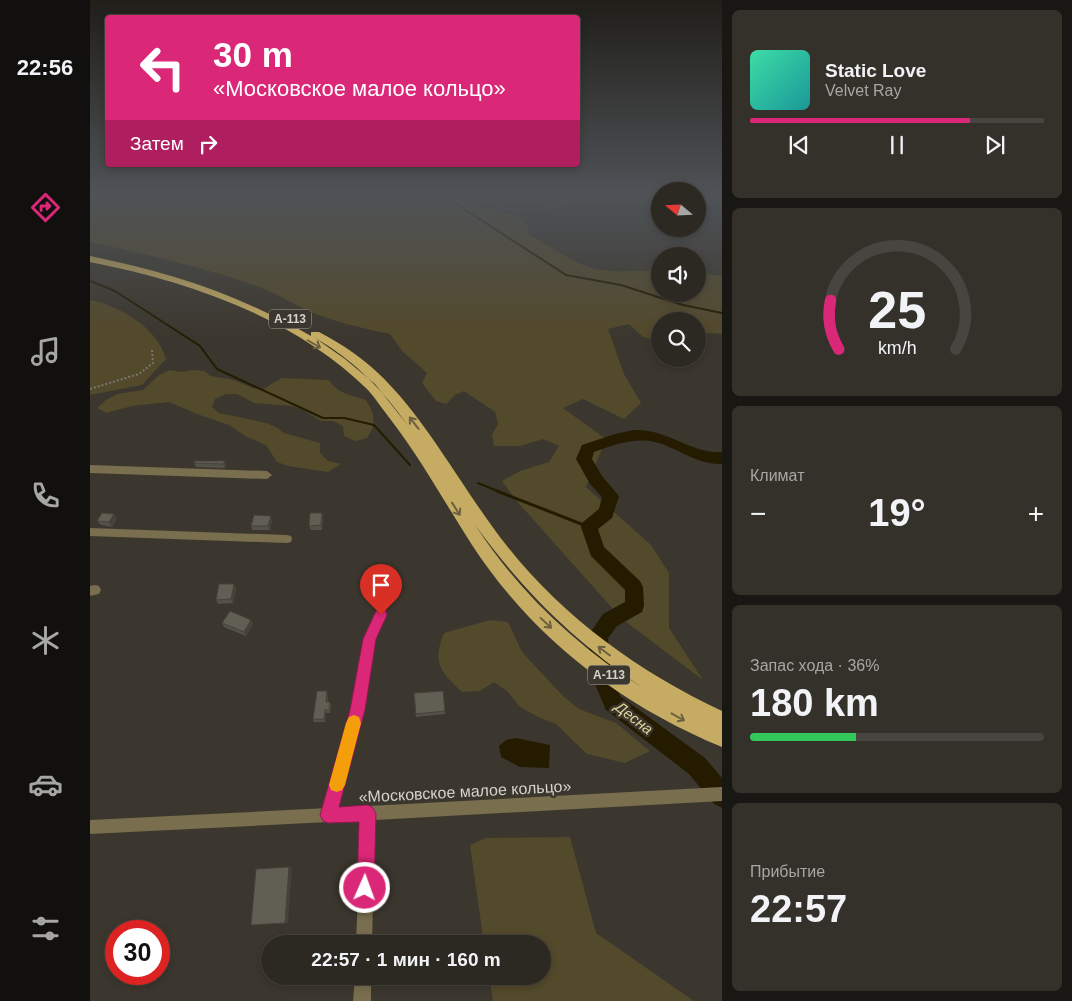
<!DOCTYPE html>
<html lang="ru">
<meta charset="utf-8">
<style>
body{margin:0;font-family:Arial,sans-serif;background:#34312a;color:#f1f3f6;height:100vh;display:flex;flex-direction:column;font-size:19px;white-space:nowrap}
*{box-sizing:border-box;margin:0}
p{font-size:16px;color:#a6a6a5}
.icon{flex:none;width:28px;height:28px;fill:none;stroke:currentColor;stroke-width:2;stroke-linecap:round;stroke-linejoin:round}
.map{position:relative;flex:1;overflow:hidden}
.side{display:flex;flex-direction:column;gap:10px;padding:10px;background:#181713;width:350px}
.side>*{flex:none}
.banner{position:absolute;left:15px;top:15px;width:475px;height:152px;border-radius:5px;box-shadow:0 2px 8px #0003,0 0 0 1px #484540;background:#db2777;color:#fff;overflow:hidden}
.needle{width:32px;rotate:289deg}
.buttons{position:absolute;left:561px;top:182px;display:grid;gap:10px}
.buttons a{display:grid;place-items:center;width:55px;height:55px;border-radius:50%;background:#2c2922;box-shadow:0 2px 8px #0003,0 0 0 1px #484540;font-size:25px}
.speed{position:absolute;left:15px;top:920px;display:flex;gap:10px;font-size:25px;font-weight:700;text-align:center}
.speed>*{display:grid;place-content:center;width:65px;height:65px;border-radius:50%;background:#2c2922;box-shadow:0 2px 8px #0003,0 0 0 1px #484540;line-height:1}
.speed .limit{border:8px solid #d22;background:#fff;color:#111}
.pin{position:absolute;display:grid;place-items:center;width:42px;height:42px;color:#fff;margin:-51px -21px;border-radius:50% 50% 50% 0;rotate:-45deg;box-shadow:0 0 5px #0007}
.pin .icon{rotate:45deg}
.me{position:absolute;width:55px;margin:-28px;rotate:2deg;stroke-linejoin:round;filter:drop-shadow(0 0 4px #0008)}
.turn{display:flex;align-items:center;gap:18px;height:105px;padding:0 25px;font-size:22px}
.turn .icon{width:65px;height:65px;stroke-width:2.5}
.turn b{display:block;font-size:35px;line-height:42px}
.then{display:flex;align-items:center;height:48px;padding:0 25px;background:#0003;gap:10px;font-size:19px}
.big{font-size:38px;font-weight:700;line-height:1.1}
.side .card{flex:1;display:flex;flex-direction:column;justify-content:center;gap:8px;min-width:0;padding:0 18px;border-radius:8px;background:#34312a}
.side .dial{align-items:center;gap:0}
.dial svg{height:130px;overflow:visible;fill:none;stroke:#484540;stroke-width:7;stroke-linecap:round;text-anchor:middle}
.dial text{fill:#f1f3f6;stroke:none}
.song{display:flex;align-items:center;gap:15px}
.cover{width:60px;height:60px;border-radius:8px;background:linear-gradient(135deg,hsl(160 70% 55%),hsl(180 70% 35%))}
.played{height:5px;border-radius:2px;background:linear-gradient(90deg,#db2777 75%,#484540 75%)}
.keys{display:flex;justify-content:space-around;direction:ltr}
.heat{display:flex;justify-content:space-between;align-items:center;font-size:28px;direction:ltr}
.charge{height:8px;border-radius:4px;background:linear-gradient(90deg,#34c759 36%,#484540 0)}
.trip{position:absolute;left:171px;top:935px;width:290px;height:50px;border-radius:25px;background:#2c2922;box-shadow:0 2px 8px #0003,0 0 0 1px #484540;font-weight:700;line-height:50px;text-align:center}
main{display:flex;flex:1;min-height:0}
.tab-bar{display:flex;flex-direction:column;width:90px;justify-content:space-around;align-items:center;background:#12100e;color:#a6a6a5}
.tab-bar .icon{width:35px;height:35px}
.tab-bar .current{color:#db2777}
.tab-bar b{font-size:22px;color:#f1f3f6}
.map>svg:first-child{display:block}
</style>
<main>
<nav class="tab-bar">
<b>22:56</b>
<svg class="icon current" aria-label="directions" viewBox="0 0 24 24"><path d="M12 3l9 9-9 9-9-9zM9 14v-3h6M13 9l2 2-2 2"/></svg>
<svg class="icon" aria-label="music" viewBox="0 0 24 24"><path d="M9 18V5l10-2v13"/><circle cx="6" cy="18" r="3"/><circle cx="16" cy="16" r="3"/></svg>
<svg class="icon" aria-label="phone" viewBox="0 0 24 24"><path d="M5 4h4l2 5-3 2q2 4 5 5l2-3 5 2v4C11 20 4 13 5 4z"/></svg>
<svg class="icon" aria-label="climate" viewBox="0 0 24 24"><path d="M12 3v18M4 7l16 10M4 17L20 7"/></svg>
<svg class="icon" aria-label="car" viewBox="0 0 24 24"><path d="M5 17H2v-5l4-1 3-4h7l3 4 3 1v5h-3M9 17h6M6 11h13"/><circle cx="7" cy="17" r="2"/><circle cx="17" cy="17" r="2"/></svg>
<svg class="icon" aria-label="filters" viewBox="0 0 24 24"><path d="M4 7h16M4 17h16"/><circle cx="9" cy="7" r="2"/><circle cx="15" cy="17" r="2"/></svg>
</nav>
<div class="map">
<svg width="632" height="1001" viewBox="0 0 632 1001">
<rect width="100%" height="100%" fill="#3b372e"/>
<g fill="#53492b">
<path d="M0 196H385L386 207C406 208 422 212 438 225V235C458 243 477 260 496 266 519 275 546 270 570 270V294H608V273L632 276V334L620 333 608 335V321H570V341L553 337 539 324 518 329 534 374 551 403 534 419 493 399 473 408 516 439 496 487 561 545 579 573V628L613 680 531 618 425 499 412 481 430 471 459 462 469 446 453 439 430 446H404L402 435 408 424 405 412 374 391 365 395 356 404 346 401 332 383 337 373 313 352 300 334C275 329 250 323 226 314 206 306 187 293 167 286 112 267 56 254 0 242Z"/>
<path d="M0 300C31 306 67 328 76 359L52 385 0 395Z"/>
<path d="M80 370 91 372 102 370 114 371 121 376 144 380 162 388 173 389 192 378 239 380C247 394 262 395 276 400 285 415 287 423 277 438L265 441 254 436 253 426 243 421H231L213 410 202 406 164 403 147 394H136L125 399 122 407 129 413 176 423 186 427 194 433 230 443V453L238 461 251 464 238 472 198 466 187 462 176 445 155 436 139 425 107 414 79 402 42 406 16 413 7 408 16 400 27 394 53 390 69 375Z"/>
<path d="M400 620 418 622 432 652 473 696 489 709 526 723 560 751 535 763 497 754 466 724 448 717 430 707 418 692 404 682 390 691 372 692C350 671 342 663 354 633Z"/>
<polygon points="480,837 506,933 604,1001 403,1001 399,976 452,976 452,944 394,944 380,845 396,838"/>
</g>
<polygon fill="#241b00" points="426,738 460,745 459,768 430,767 411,757 409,746 416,740"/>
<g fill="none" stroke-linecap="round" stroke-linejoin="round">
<g stroke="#241b00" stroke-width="2">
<polyline points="354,196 476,275 531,285 593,305 632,313"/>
<polyline points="0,281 25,291 110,346 127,369 233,418 254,418 284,425 320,465"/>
<polyline points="388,483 410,492"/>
</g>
<polyline stroke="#241b00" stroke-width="3" points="407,491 499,527"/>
<path fill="#241b00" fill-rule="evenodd" d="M544 430C579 429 601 454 632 452V464C606 465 589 448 565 442 544 437 523 445 504 452L502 459 512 476 529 496 522 518 508 529 514 547 550 581 553 587 554 606 552 612 527 626 518 638 521 675 530 696 615 758 632 778V808L624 804 599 774 516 710 501 675 498 636 513 614 535 602V590L501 556 491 527 493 522 509 509 512 497 500 484 486 459 492 445 525 434Z"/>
<path stroke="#7b7770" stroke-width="1" stroke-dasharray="2 2" stroke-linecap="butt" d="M396 196C427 222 455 210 489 196"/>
<polyline stroke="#7b7770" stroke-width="2" stroke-dasharray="2 2" stroke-linecap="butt" points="0,389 49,374 63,363 62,350"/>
<polyline stroke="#796e4e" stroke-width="5.5" points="266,712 280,639 291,615"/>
<polyline stroke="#796e4e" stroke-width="8" points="239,812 267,711"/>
<g fill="#796e4e" fill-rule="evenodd">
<polygon points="0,465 177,471 182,475 177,479 0,473"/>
<polygon points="0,528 197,535 201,536 202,539 201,542 197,543 0,536"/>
<polygon points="5,585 9,586 11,590 9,594 0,596 0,586"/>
<polygon points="632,787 632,801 285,820 282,944 266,944 271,813 273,808 278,806"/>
<polygon points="265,976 281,976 281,1001 263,1001"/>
</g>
<polygon fill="#796e4e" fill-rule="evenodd" points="278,806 283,808 285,813 283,818 278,820 0,834 0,820"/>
<path fill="#c6ac62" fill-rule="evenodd" d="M0 256C80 272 150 295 221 336V332H229C250 343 270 356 288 373 337 419 374 492 417 546 474 618 549 672 632 711V747C530 705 442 637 382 545 355 503 331 459 301 420 293 410 286 399 278 390 204 317 100 282 0 262ZM225 338C264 360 293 390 319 427L285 384 255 359ZM385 525C433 591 485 642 553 688 485 645 429 592 385 525Z"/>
</g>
<g fill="#535148">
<polygon points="135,461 136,465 135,468 106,467 104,463"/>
<polygon points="232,513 233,517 232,530 221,530 219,526"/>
<polygon points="27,518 22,527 11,525 7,521"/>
<polygon points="182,520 180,530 162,530 161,526"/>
<polygon points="146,588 143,603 128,604 126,600"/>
<polygon points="161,620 163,624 156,636 134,627 132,623"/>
<polygon points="324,693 355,711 355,714 326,717"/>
<polygon points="238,694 238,702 240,702 241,705 240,713 236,713 235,722 224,722 223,719"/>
</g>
<g fill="#44423b">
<polygon points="135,461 136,465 135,468 133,464"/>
<polygon points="232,513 233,517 232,530 231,525"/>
<polygon points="24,514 27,518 22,527 19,522"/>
<polygon points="181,516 182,520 180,530 178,526"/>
<polygon points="144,584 146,588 143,603 141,599"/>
<polygon points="161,620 163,624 156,636 154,632"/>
<polygon points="237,691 238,694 237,705 236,702"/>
<polygon points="235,710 236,713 235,722 234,719"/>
<polygon points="199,867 202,868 198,923 195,923"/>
</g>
<g fill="#615e54" stroke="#44423b">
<polygon points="105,461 135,461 133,464 104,463"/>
<polygon points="12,513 24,514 19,522 7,521"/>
<polygon points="220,513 232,513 231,525 219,526"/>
<polygon points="164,515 181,516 178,526 161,526"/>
<polygon points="129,584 144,584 141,599 126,600"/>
<polygon points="140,611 161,620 154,632 132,623"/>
<polygon points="227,691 237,691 236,702 240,702 239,710 235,710 234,719 223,719"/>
<polygon points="353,691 355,711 326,714 324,693"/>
<polygon points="199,867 195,923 161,925 166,869"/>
</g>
<defs><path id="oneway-shaft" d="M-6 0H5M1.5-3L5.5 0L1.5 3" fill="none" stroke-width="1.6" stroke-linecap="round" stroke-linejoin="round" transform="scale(1.25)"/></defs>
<g stroke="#6c6040">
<use href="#oneway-shaft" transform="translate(224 344) rotate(30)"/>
<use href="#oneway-shaft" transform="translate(324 423) rotate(-128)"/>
<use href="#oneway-shaft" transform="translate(366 509) rotate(58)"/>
<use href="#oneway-shaft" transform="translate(456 623) rotate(43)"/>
<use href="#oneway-shaft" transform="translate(514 651) rotate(-143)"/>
<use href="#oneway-shaft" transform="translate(588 717) rotate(29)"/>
</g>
<linearGradient id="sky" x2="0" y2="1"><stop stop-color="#201e19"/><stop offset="0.58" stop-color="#4f5357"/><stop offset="1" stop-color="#4f5357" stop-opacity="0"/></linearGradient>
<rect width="632" height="336" fill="url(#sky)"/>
<polygon fill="#db2777" stroke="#8e194d" points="291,609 296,611 297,615 286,639 275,710 249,807 278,805 283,808 286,814 284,888 282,894 275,897 269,894 267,888 269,822 238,823 233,821 230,815 260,710 273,639 286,611"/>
<polygon fill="#f59e0b" points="264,715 269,717 271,723 255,785 252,790 247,792 241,790 239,785 256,723 259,717"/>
<g text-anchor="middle" stroke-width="5" stroke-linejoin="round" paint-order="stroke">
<g fill="#3b372e" stroke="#a7a49d" stroke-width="1">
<rect x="179" y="309.5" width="42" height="19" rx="4"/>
<rect x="498" y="665.5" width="42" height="19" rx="4"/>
</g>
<g font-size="12" font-weight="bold" fill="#d5d3cd">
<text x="200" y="323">А-113</text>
<text x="519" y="679">А-113</text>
</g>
<g font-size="15" font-style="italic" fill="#e3d097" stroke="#3b372e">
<text transform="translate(544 718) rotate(38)" y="5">Десна</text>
</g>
<g font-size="16" fill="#d5d3cd" stroke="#3b372e">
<text transform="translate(375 791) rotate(-3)" y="6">«Московское малое кольцо»</text>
</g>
</g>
</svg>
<div class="buttons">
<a><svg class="needle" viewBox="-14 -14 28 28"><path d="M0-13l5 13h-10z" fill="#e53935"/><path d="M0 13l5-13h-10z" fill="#a6a6a5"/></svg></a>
<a><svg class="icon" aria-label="sound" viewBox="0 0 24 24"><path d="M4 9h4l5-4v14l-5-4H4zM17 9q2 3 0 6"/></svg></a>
<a><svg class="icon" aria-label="search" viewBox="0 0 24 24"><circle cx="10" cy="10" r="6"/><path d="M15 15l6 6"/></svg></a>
</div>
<div class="speed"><div class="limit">30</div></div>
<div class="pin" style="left:291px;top:615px;background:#d93025"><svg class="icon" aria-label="arrive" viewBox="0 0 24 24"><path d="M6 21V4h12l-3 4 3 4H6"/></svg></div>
<svg class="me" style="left:275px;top:888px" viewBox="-20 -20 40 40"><circle r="17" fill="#db2777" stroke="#fff" stroke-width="3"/><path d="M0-11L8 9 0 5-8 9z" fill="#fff"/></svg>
<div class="trip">22:57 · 1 мин · 160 m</div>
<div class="banner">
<div class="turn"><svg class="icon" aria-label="left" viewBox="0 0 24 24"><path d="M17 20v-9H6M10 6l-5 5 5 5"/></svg><div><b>30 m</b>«Московское малое кольцо»</div></div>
<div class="then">Затем<svg class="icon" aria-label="right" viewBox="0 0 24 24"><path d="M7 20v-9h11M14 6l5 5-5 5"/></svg></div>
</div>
</div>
<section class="side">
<div class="card">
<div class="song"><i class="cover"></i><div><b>Static Love</b><p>Velvet Ray</p></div></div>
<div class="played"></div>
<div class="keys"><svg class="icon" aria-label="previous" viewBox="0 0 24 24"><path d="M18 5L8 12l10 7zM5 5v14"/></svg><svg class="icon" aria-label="pause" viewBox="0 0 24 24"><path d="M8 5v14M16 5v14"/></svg><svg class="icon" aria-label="next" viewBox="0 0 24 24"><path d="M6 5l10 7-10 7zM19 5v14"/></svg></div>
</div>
<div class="card dial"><svg viewBox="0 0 100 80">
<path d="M14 69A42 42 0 1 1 86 69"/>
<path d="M14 69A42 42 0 0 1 9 39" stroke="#db2777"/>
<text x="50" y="56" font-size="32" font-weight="700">25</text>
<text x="50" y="72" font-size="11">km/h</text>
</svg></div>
<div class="card"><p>Климат</p>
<div class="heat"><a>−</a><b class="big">19°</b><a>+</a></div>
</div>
<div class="card"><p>Запас хода · 36%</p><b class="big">180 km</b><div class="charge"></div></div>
<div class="card"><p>Прибытие</p><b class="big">22:57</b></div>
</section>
</main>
